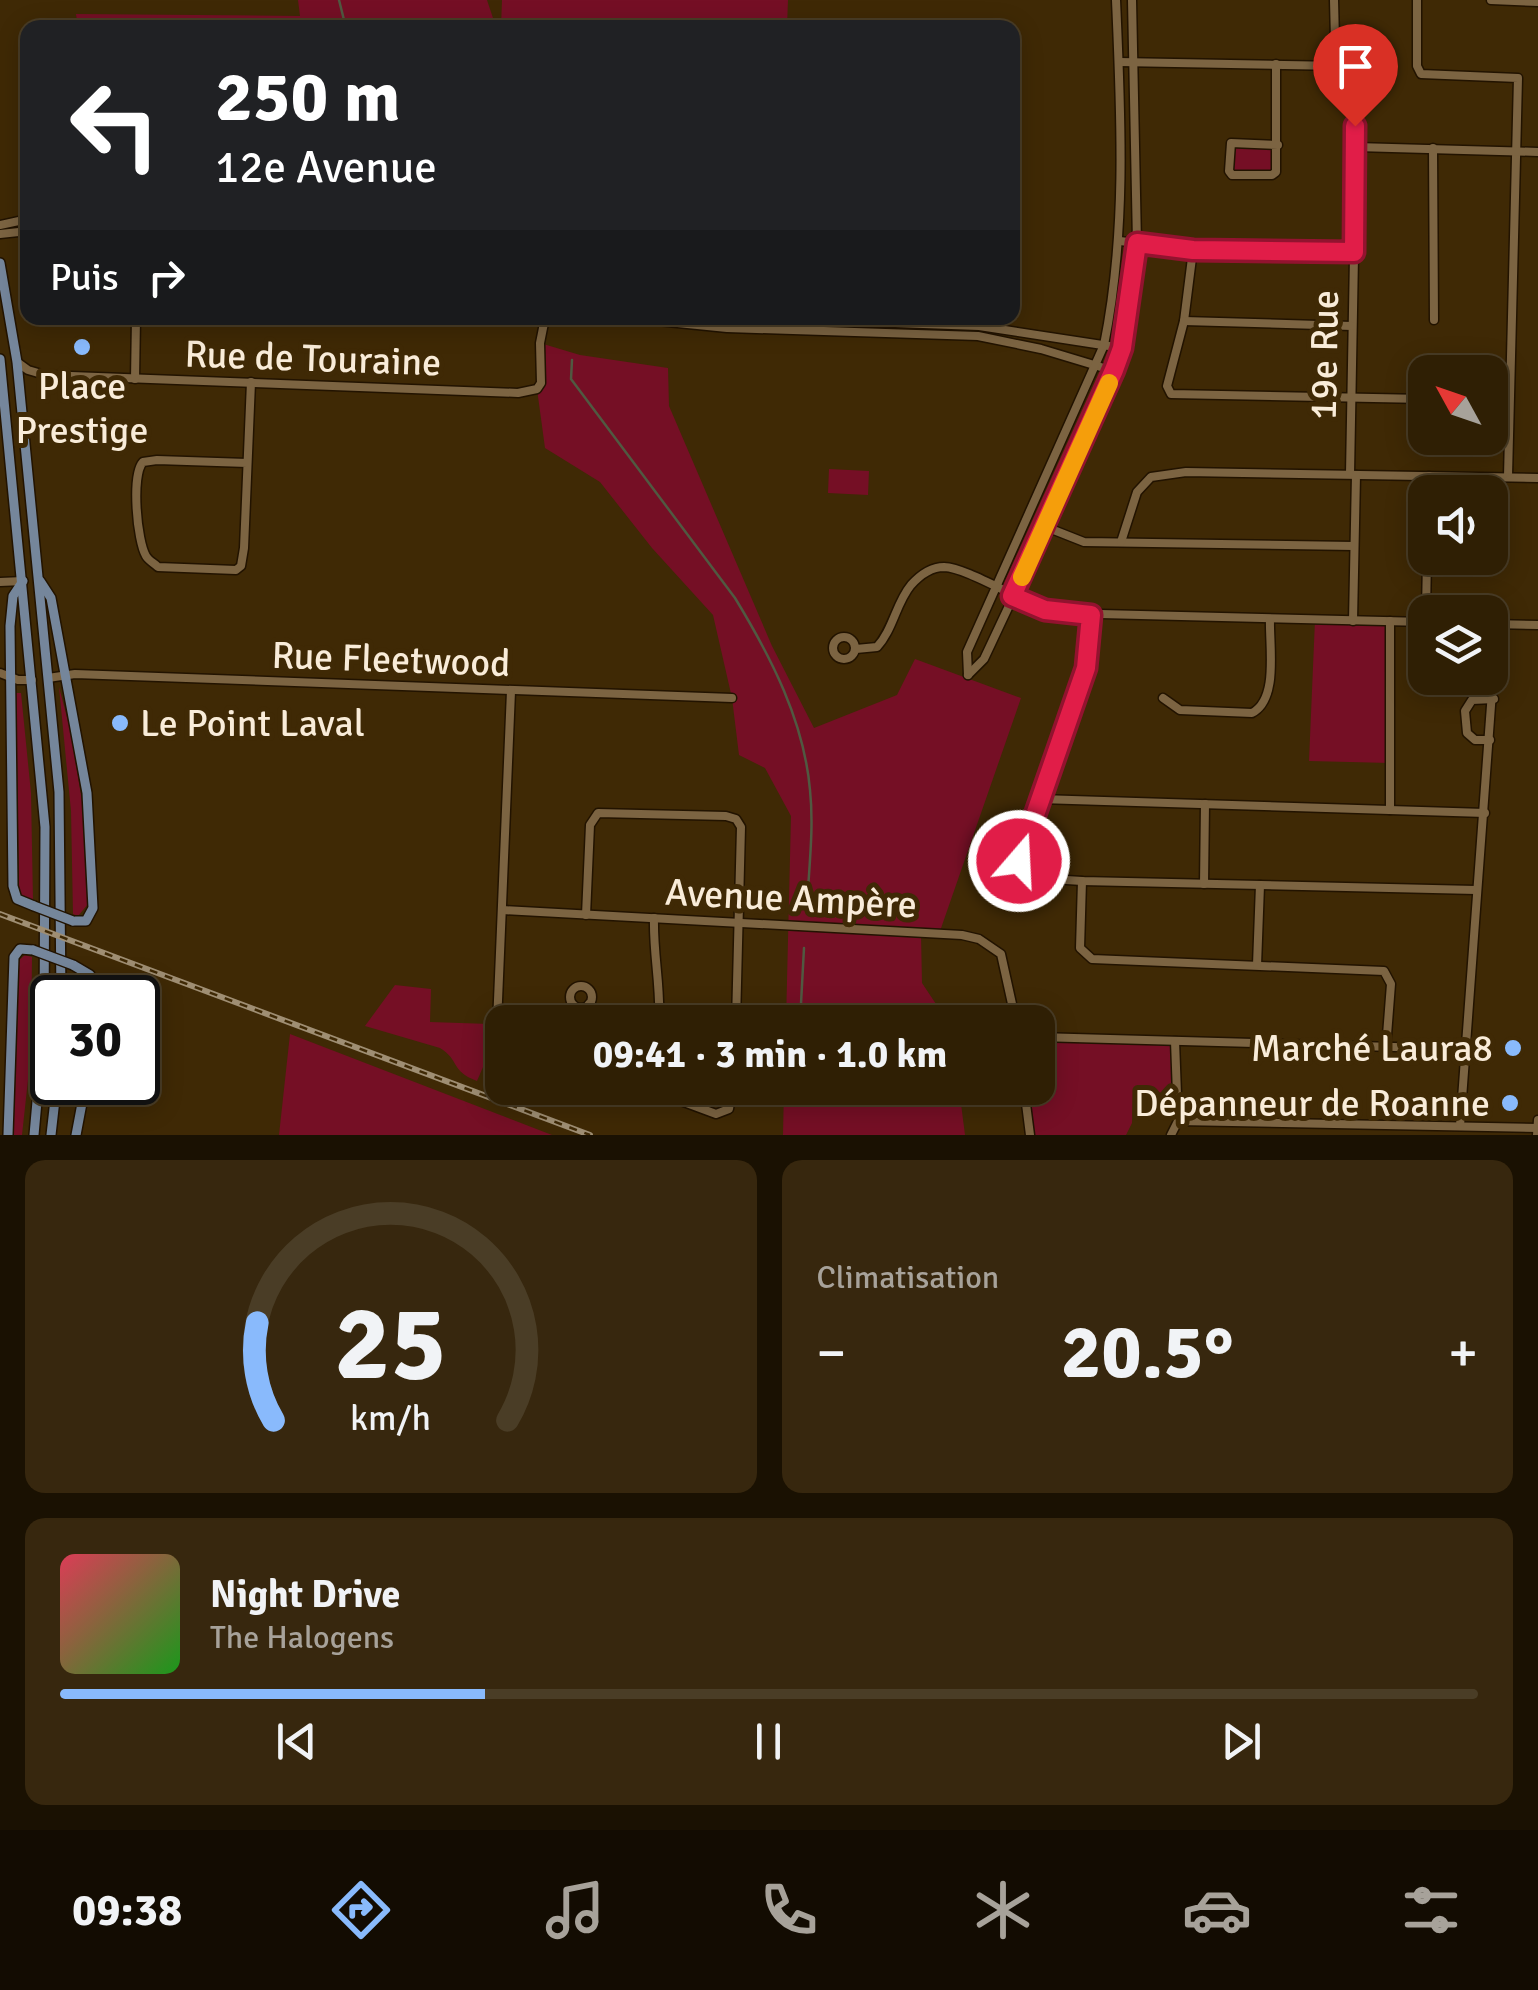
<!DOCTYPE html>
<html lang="fr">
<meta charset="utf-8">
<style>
body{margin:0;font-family:Signika,sans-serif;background:#37270e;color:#f1f3f6;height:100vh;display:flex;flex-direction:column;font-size:38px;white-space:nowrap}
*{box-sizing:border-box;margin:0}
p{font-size:32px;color:#a7a29a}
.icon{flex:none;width:55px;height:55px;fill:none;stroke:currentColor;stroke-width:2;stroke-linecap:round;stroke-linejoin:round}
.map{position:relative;height:1135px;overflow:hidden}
.details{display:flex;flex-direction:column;gap:25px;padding:25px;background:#1a1102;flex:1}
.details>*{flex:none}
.hud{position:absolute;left:20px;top:20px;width:1000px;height:305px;border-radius:20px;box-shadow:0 5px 25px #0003,0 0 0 2px #4a3d26;background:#202124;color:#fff;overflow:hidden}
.needle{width:65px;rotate:310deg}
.fabs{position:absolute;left:1408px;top:355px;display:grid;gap:20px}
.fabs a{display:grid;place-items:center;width:100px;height:100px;border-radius:20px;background:#2f1f04;box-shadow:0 5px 25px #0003,0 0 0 2px #4a3d26;font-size:50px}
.speed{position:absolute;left:30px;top:975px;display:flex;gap:20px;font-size:50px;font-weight:700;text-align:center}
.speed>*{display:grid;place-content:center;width:130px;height:130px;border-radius:50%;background:#2f1f04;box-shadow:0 5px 25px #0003,0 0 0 2px #4a3d26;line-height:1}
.speed .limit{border:5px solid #111;border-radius:15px;background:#fff;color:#111}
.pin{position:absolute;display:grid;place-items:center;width:85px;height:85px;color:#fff;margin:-102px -42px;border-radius:50% 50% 50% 0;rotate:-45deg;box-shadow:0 0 10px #0007}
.pin .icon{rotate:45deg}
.me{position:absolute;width:110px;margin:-55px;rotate:19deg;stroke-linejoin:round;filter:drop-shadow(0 0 8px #0008)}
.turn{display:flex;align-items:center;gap:35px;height:210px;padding:0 30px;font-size:45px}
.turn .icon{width:130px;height:130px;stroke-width:2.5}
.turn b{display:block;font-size:70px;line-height:85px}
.then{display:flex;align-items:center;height:95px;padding:0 30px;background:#0003;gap:20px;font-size:38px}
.big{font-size:75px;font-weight:800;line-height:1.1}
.details .widget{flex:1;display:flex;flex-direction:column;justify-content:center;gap:15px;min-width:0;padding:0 35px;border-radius:20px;background:#37270e}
.details .dial{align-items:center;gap:0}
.dial svg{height:260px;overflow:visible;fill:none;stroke:#4a3d26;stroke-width:7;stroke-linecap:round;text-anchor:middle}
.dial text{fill:#f1f3f6;stroke:none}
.song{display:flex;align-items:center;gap:30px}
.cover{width:120px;height:120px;border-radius:15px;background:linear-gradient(135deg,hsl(350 70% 55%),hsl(120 70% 35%))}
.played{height:10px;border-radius:5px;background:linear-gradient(90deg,#89bafc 30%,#4a3d26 30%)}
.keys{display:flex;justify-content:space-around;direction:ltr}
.heat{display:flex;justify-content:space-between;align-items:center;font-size:55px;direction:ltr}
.details .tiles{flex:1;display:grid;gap:25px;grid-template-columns:1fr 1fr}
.widget:last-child{grid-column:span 2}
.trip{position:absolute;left:485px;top:1005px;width:570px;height:100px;border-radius:20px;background:#2f1f04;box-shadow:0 5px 25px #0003,0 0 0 2px #4a3d26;font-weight:800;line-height:100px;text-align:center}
.tabs{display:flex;height:160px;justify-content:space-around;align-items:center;background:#130c02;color:#a7a29a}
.tabs .icon{width:70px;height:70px}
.tabs .active{color:#89bafc}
.tabs b{font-size:45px;color:#f1f3f6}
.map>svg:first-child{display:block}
</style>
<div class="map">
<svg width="1538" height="1135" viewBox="0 0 1538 1135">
<rect width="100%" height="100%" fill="#3f2905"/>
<g fill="#750f25">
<polygon points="298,0 487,0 496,27 78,28 76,14 300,16"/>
<polygon points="502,0 788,0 787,27 501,27"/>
<polygon points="1236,147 1271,148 1273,168 1269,171 1232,170 1233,149"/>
<polygon points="540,343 580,355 668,368 669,406 772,646 814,728 897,695 915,659 1021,698 939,934 921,934 922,983 948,1022 786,1022 791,816 765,768 739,755 732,698 713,615 652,548 600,482 545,448 537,389 541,383"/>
<polygon points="829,469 869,471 868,495 828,493"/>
<polygon points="1315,620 1390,621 1390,763 1309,761"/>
<polygon points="59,687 71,733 83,808 88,904 78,916 73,914 71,811"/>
<polygon points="16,693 21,693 31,793 33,901 21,895 19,887"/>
<polygon points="25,955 32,957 31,1052 22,1135 11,1135 17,962"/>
<path d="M395 985 431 989 430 1022 490 1024 495 1039 477 1081C450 1071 460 1060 440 1048L365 1026Z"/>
<polygon points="290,1034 552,1135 279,1135"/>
<polygon points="1038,1037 1175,1041 1177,1092 1133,1093 1132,1123 1126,1135 1030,1135 1024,1088 1038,1088"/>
<polygon points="784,1088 959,1088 965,1135 783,1135"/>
</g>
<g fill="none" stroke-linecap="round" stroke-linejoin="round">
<g stroke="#505941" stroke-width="2.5">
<polyline points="339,0 346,28"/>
<path d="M572 360 571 379 735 598C771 657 804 721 810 790 814 828 809 867 807 906"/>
<polyline points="800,1022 804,948"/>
</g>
<g stroke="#221300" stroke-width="11">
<g id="minor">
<polyline points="1334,0 1335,40 1354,104 1356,147 1350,474"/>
<polyline points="1417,0 1417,66 1421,74 1518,78 1508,476"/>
<polyline points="1491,0 1538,2"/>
<polyline points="1119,62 1342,66"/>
<polyline points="1276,64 1276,172 1272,175 1232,175 1229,171 1231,143 1278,145"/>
<polyline points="1356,147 1538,152"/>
<polyline points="1433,148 1434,320"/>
<polyline points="0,225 28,219"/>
<polyline points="0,234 28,231"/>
<polyline points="1120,241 1193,250 1354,252"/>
<polyline points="1193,250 1184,321 1167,386 1171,394 1425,399"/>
<polyline points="628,318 727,328 978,336 1041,349 1114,371"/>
<polyline points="758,318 979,326 1122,348"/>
<polyline points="1184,321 1352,326"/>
<polyline points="17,362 28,370 45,375 518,393 537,389 541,383 540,343 545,318"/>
<polyline points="135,379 136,318"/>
<polyline points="1490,400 1509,400"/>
<path d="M247 463 157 460 143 462C131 475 137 541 146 556 149 561 154 563 158 567L236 570 241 566 244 548 251 382"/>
<polyline points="1428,492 1429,476"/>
<polyline points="1046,527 1084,542 1354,546"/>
<polyline points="1121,542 1137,492 1151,477 1186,472 1538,478"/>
<polyline points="0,582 23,581"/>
<polyline points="1426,612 1427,558"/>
<polyline points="1091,615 1086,669 1024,847 1021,871 1051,879 1082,881 1476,890"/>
<polyline points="1353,621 1356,475"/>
<polyline points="1390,621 1390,810"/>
<polyline points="1490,624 1538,625"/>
<circle cx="844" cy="648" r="11"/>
<path d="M856 649 877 647C893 630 896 603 911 585 920 575 930 567 944 567 970 568 1026 606 1060 613L1425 622"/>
<polyline points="0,673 18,680 32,680"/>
<polyline points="968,675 984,659 1046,527 1122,348 1137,243 1132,0"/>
<path d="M968 675 967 652 1104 345C1127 232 1121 115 1116 0"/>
<polyline points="48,678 75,674 732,698"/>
<path d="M1163 698 1180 710 1252 713C1279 699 1269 646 1270 619"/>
<polyline points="1490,740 1475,740 1467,733 1465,711 1472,700 1494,699"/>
<polyline points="1040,799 1485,813"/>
<polyline points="1082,881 1080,948 1092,959 1384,971 1391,984 1386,1048"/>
<polyline points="1204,884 1205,804"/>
<polyline points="503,910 962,935 979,939 1001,954 1016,1022"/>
<polyline points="586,915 590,825 598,813 726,816 736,819 741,827 736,1022"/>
<path d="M654 918C653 954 661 987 659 1022"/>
<polyline points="1257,965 1260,885"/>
<circle cx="581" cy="997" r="11"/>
<polyline points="588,1022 589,1004"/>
<polyline points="502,1034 497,1024 511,691"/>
<polyline points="1038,1037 1465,1049"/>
<polyline points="646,1088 716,1114 729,1109 732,1088"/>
<polyline points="1024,1088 1030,1135"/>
<polyline points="1178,1121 1538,1128"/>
<polyline points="1460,1126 1497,624"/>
<polyline points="1171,1135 1178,1121 1175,1041"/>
<polyline points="1537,1135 1538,1120"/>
</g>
</g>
<g stroke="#221300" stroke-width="12">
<g id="major">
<polyline points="0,263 17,362 59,792 61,998"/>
<polyline points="0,359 45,827 44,1023 34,1135"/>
<polyline points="23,581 13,596 10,626 13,886 17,899 34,906"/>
<polyline points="40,581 51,598 87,793 93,908 86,921 73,921"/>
<polyline points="73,965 90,975 93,998"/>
<polyline points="8,1135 14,957 20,949 33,950"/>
<polyline points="51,1135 57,1082"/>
<polyline points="76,1135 86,1082"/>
</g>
</g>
<use href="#minor" stroke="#7c6442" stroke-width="8"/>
<use href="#major" stroke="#75869b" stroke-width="9"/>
<g stroke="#9f8e73" stroke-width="6">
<polyline id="rail" points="0,914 590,1135"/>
</g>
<use href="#rail" stroke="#3f2905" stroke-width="2.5" stroke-dasharray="8" stroke-linecap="butt"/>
<g stroke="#221300" stroke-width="12" stroke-linecap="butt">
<g id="major-bridge">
<polyline points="34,906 73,921"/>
<polyline points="33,950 73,965"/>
</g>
</g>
<use href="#major-bridge" stroke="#75869b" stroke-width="9"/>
</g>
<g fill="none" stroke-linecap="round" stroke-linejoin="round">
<g stroke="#92132f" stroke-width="25">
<polyline id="route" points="1019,861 1086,668 1091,615 1045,610 1012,596 1114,370 1122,348 1137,243 1193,250 1354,252 1355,126"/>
</g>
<use href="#route" stroke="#e11d48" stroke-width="18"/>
<polyline stroke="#f59e0b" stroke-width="18" points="1022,577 1109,383"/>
</g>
<g fill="#89bafc" stroke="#3f2905" stroke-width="4">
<circle cx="82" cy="347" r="10"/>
<circle cx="120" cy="723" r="10"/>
<circle cx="1513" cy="1048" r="10"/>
<circle cx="1510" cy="1103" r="10"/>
</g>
<g text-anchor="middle" stroke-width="10" stroke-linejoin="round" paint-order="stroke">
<g font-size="38" fill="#f9ecd9" stroke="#3f2905">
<text transform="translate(1324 355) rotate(-89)" y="13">19e Rue</text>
<text transform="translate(313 358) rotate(2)" y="13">Rue de Touraine</text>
<text transform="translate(391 659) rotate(2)" y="13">Rue Fleetwood</text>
<text transform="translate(791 898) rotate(3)" y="13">Avenue Ampère</text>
</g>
<g font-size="38" fill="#f9ecd9" stroke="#3f2905" text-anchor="end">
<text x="82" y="399" text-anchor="middle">Place<tspan x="82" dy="44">Prestige</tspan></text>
<text x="140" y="736" text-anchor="start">Le Point Laval</text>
<text x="1493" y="1061">Marché Laura8</text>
<text x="1490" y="1116">Dépanneur de Roanne</text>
</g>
</g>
</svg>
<div class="fabs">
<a><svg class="needle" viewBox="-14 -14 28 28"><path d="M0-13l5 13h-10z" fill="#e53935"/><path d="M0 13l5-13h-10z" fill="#a7a29a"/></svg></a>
<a><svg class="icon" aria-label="sound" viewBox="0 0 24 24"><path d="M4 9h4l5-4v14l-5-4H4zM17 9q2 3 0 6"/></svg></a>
<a><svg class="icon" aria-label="layers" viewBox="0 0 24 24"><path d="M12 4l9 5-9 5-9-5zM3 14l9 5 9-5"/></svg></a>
</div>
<div class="speed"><div class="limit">30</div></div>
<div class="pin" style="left:1355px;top:126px;background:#d93025"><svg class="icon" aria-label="arrive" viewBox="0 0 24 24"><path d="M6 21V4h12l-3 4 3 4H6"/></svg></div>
<svg class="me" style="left:1019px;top:861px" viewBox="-20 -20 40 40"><circle r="17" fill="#e11d48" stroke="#fff" stroke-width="3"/><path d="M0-11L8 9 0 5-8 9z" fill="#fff"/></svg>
<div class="trip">09:41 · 3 min · 1.0 km</div>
<div class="hud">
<div class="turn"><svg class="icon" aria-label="left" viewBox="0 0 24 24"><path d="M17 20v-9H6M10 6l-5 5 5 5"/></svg><div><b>250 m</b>12e Avenue</div></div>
<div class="then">Puis<svg class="icon" aria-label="right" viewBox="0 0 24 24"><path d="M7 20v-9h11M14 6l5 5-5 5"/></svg></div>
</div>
</div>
<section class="details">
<div class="tiles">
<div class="widget dial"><svg viewBox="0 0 100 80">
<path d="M14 69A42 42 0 1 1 86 69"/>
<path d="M14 69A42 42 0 0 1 9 39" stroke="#89bafc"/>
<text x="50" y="56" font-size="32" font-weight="700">25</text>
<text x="50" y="72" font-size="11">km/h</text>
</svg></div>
<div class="widget"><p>Climatisation</p>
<div class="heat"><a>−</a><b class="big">20.5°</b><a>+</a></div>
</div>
<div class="widget">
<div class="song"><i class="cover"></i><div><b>Night Drive</b><p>The Halogens</p></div></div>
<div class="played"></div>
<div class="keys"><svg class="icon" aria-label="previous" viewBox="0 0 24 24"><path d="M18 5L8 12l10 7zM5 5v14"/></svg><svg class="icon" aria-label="pause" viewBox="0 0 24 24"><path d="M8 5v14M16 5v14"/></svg><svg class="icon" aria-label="next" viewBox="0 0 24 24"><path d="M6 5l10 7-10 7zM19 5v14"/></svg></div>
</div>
</div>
</section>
<nav class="tabs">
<b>09:38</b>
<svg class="icon active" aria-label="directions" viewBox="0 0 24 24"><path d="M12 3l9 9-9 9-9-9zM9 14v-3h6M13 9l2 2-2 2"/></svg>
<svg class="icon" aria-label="music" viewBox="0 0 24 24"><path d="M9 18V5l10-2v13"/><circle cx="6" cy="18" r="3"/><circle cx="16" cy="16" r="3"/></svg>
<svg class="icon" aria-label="phone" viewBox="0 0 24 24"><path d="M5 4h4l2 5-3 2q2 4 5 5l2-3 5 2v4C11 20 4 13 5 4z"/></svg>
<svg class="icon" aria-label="climate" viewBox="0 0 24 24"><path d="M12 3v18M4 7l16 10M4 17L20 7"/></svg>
<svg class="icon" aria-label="car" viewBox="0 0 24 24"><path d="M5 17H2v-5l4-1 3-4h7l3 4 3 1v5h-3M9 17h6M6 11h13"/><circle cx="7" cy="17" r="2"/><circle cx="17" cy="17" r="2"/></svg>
<svg class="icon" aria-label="filters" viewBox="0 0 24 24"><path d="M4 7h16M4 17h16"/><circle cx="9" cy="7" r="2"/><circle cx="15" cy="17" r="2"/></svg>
</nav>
